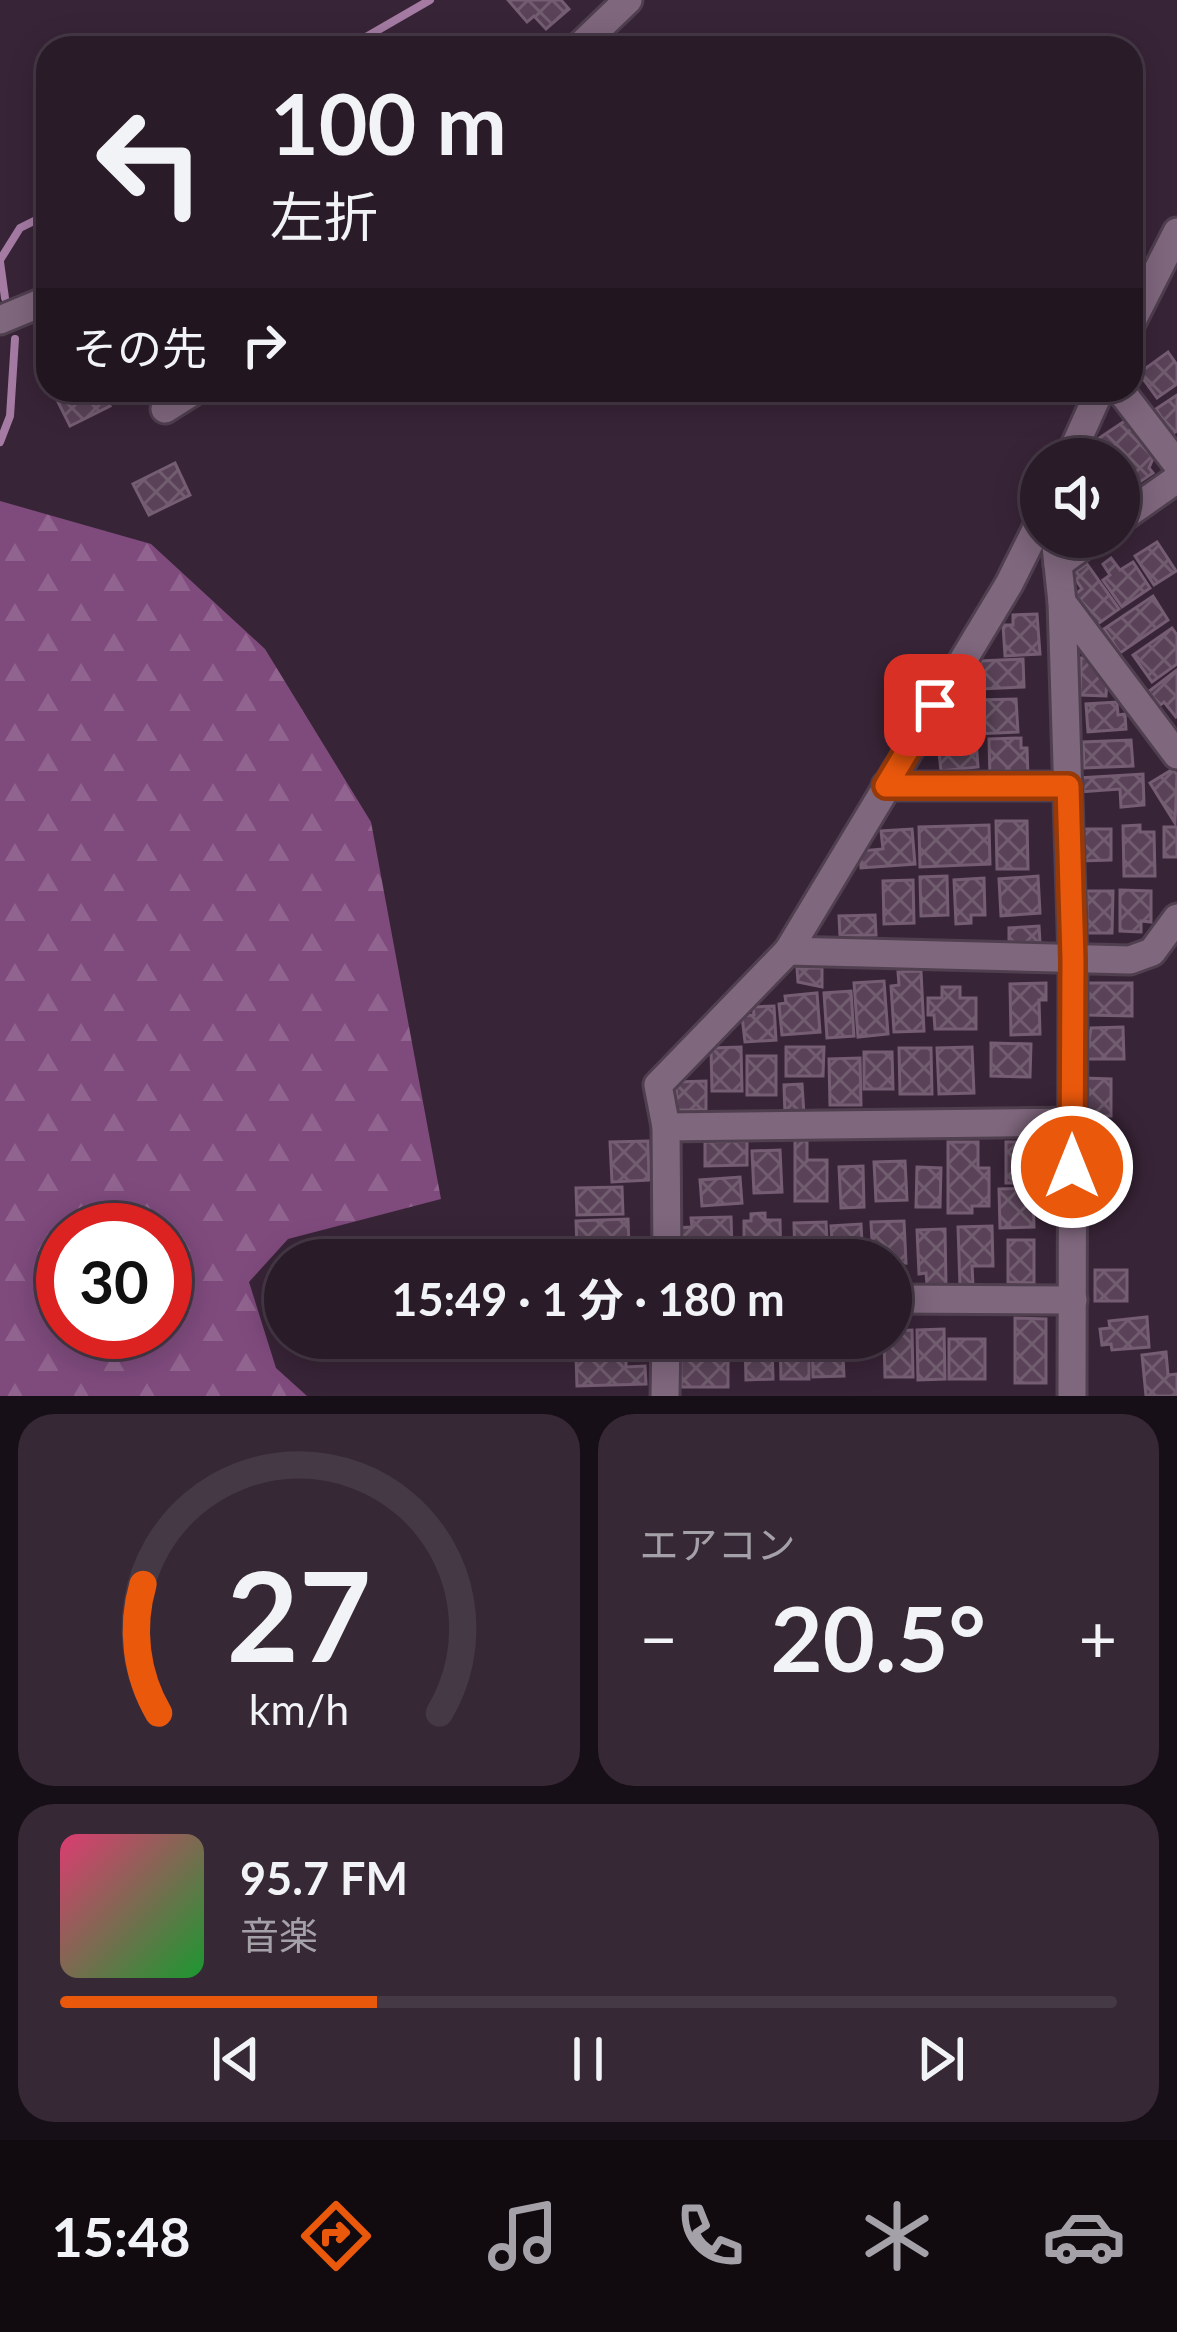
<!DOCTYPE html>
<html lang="ja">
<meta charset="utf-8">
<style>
body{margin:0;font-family:Lato,"Noto Sans JP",sans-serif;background:#362835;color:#f1f3f6;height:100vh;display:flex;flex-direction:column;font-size:45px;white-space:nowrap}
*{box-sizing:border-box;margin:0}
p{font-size:39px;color:#a5a1a8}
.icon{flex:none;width:66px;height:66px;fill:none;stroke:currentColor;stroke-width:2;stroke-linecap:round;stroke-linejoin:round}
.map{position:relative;height:1396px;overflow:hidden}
.side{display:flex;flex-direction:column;gap:18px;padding:18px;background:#170f17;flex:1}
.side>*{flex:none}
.guide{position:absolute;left:36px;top:36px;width:1107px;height:366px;border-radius:36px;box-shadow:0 6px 30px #0003,0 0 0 3px #463946;background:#2a1b29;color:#f1f3f6;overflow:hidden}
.tools{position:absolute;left:1020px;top:438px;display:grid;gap:24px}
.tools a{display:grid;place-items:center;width:120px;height:120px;border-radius:50%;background:#2a1b29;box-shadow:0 6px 30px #0003,0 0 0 3px #463946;font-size:60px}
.speed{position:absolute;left:36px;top:1203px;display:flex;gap:24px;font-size:60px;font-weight:700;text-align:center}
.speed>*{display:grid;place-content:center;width:156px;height:156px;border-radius:50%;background:#2a1b29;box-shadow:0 6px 30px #0003,0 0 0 3px #463946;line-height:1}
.speed .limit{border:18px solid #d22;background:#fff;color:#111}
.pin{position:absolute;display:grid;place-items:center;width:102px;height:102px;color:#fff;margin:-51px;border-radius:24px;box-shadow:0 6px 18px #0006}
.me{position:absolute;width:132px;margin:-66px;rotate:0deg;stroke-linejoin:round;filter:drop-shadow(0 0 9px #0008)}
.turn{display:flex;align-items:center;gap:42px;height:252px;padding:0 36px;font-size:54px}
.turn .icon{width:156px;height:156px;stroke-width:2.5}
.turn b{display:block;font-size:84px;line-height:102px}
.then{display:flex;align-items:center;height:114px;padding:0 36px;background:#0003;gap:24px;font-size:45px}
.big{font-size:90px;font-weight:700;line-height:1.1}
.side .card{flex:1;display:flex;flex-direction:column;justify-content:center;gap:18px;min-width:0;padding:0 42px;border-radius:36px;background:#362835}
.side .dial{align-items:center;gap:0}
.dial svg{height:312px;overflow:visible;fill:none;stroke:#463946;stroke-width:7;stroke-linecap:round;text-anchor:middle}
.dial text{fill:#f1f3f6;stroke:none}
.song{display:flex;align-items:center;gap:36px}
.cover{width:144px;height:144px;border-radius:18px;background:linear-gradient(135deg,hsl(340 70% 55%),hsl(130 70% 35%))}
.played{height:12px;border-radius:6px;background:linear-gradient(90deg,#ea580c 30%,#463946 30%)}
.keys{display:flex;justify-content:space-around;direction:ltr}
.heat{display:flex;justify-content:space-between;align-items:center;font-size:66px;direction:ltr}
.side .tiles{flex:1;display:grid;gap:18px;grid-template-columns:1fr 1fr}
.card:last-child{grid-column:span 2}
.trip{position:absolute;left:264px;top:1239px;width:648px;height:120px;border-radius:60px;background:#2a1b29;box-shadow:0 6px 30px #0003,0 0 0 3px #463946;font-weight:700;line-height:120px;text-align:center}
.tabs{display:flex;height:192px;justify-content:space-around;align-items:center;background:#110b10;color:#a5a1a8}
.tabs .icon{width:84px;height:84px}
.tabs .selected{color:#ea580c}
.tabs b{font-size:54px;color:#f1f3f6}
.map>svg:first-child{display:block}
</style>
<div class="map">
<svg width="1177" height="1396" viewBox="0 0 1177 1396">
<defs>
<pattern id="forest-firs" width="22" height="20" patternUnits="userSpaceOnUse" patternTransform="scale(3)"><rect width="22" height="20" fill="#7f4b7d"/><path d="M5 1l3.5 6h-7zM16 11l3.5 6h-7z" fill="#91648f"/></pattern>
<pattern id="building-cross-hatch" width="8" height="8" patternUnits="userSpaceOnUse" patternTransform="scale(3)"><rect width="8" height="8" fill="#5a4358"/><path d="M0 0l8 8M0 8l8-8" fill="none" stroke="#715d6f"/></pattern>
</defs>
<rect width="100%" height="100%" fill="#382437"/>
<path fill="url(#forest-firs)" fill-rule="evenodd" d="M0 501 151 544 265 649 371 822 441 1199 288 1239 249 1282 276 1368 307 1396H0ZM63 1230H165V1332H63Z"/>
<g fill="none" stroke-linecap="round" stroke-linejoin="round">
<g stroke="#a57ba3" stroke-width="8">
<polyline points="347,48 430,0"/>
<polyline points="0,260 20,228 48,214"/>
<polyline points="0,262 5,298"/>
<polyline points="0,442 10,416 15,339"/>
</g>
</g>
<g fill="url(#building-cross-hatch)" stroke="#755d73" stroke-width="3">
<polygon points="508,0 561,0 569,9 546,29 534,16 527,22"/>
<polygon points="1168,352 1177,365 1177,384 1157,398 1139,373"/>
<polygon points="52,390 101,390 110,406 70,426"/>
<polygon points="1177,395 1177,431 1172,434 1156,409"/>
<polygon points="1129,418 1154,456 1149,468 1153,473 1119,496 1119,459 1095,459 1092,443"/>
<polygon points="175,463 190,495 149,515 133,484"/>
<polygon points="1157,542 1176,571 1154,585 1135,556"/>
<polygon points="1111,558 1120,570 1133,562 1150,588 1122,607 1103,580 1110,575 1103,564"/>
<polygon points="1087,564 1119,609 1095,626 1074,595 1082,589 1072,574"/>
<polygon points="1153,596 1168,620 1120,653 1104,629"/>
<polygon points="1037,614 1040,654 1005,656 1003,625 1013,625 1013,615"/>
<polygon points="1172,628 1177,635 1177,664 1152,682 1133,655"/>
<polygon points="1081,658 1092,658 1096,671 1107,678 1106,696 1080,695"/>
<polygon points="1023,659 1024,687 981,689 980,661"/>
<polygon points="1177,670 1177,716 1176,717 1164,702 1159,706 1148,692"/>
<polygon points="1016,699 1018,732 977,734 976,700"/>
<polygon points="1117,702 1118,715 1125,714 1126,729 1088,732 1086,704"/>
<polygon points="1021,738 1021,748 1027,748 1028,777 990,778 989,739"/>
<polygon points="976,739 978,767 941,771 938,743"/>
<polygon points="1131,740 1133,766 1084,768 1083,742"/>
<polygon points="1173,769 1177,775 1175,823 1150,783"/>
<polygon points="1143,774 1144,805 1121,807 1120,789 1080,792 1079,778"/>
<polygon points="996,821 1027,821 1028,869 997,869"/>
<polygon points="989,825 990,864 920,867 919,827"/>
<polygon points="1140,825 1140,832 1154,832 1155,876 1124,876 1123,826"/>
<rect x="1164" y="827" width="13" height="30"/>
<polygon points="912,829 915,864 861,868 860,851 883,849 881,831"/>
<polygon points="1080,829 1111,829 1111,860 1080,861"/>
<polygon points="947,876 948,915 921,916 920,877"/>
<polygon points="1038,876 1040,913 1001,916 999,879"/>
<polygon points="984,878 985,915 971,915 971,923 956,924 954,880"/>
<polygon points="913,880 914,923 884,924 883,881"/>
<polygon points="1120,890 1151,891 1151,922 1141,921 1141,932 1120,931"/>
<polygon points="1087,891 1113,891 1112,933 1087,933"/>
<polygon points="875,915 876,935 840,936 839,916"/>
<polygon points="1039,926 1040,942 1009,943 1009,928"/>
<polygon points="797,968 822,968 822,987 798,982"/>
<polygon points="921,971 924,1031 894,1032 891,986 899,985 898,972"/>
<polygon points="884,981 888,1034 858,1037 854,983"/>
<polygon points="1046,983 1046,1000 1039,1000 1040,1034 1011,1035 1010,984"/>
<polygon points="1087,983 1132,983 1132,1016 1087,1015"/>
<polygon points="942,987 960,987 960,998 976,998 976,1029 935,1029 934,1015 928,1015 928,998 942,998"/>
<polygon points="851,991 854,1036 827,1038 824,993"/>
<polygon points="817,993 820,1032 782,1035 779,1004 786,1003 785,996"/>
<polygon points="774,1006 776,1040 745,1042 742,1016 754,1015 753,1007"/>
<polygon points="1123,1027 1124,1059 1086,1059 1091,1028"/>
<polygon points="991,1043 1031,1044 1030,1077 991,1076"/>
<polygon points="741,1047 742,1091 712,1091 711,1048"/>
<polygon points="786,1047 824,1047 823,1076 786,1076"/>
<polygon points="972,1047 974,1093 939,1094 937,1048"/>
<polygon points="899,1048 931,1048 932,1094 900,1094"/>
<polygon points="864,1052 892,1052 893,1089 864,1089"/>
<rect x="747" y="1056" width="29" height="39"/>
<polygon points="860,1058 861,1105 830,1105 829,1059"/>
<polygon points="1083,1078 1111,1079 1111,1116 1082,1116"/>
<polygon points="706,1081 706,1110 677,1110 676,1082"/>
<polygon points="802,1084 804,1114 785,1115 784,1085"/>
<polygon points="795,1140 807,1140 807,1160 827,1160 827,1201 795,1201"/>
<polygon points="648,1141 649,1180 612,1182 610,1142"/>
<polygon points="747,1141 747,1165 705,1166 705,1142"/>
<polygon points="948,1142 978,1142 978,1168 989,1168 989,1206 972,1206 972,1213 948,1213"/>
<rect x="1006" y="1142" width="34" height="41"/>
<polygon points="780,1150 782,1192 754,1193 752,1151"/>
<polygon points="905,1161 907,1200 876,1201 874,1162"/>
<polygon points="863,1166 864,1207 841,1208 839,1167"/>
<polygon points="917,1167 941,1168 940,1207 916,1207"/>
<polygon points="740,1177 742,1203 702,1206 700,1180"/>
<polygon points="622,1187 623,1214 577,1215 576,1188"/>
<polygon points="1033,1188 1034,1227 1000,1228 999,1189"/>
<polygon points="765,1213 765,1220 780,1220 781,1260 754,1260 754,1254 744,1254 744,1221 751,1221 751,1214"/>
<polygon points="731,1217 732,1247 675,1249 675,1228 692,1227 691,1218"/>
<polygon points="628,1219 629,1246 577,1248 576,1221"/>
<polygon points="904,1221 906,1263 873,1260 871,1222"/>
<polygon points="826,1222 828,1259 795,1260 794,1223"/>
<polygon points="861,1224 863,1260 833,1260 831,1226"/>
<polygon points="992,1226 993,1266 972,1266 973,1285 960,1286 958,1227"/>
<polygon points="945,1229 946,1285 927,1285 926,1273 919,1274 917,1230"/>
<polygon points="1008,1240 1034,1240 1034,1283 1008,1282"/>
<rect x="1095" y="1270" width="32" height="31"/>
<polygon points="1147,1317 1149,1347 1112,1350 1111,1344 1102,1345 1100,1329 1110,1328 1109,1321"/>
<polygon points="1015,1318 1046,1319 1046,1383 1015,1383"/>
<polygon points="944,1329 945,1379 918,1380 917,1330"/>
<polygon points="912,1330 913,1377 885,1377 884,1338 891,1338 891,1331"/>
<polygon points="692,1338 732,1338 732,1348 692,1349"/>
<polygon points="780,1338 809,1338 809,1379 781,1379"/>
<polygon points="812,1338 842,1338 844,1376 813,1377"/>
<rect x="949" y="1339" width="36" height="40"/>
<polygon points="745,1342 772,1342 773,1379 746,1380"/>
<polygon points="1166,1352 1168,1375 1177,1374 1177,1396 1146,1396 1142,1355"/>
<polygon points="626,1355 626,1367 645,1366 646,1384 577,1386 576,1356"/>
<polygon points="728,1359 728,1387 681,1387 681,1360"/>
</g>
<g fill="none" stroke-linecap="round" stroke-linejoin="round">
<g stroke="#503f4f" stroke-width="33">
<g id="minor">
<polyline points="578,48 628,0"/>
<polyline points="0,320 48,300"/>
<polyline points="1131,323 1177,232"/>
<polyline points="1120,390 1177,464"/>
<polyline points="165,409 195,390"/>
<polyline points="1069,459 1100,390"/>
<polyline points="1119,520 1177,479"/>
<polyline points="1055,537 1062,602 1073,960 1072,1396"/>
<polyline points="1058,564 1095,537"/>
<polyline points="1062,602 1177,755"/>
<polyline points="886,786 1068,786"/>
<polyline points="788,951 1130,960 1152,952 1177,918"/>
<polyline points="666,1127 1071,1122"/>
<polyline points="667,1260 666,1127 658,1085 788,951 1009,584 1041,520"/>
<polyline points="891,1299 1073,1300"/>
<polyline points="665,1396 666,1338"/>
</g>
</g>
<use href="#minor" stroke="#7f677d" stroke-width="27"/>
</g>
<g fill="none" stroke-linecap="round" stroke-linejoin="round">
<g stroke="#983908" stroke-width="30">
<polyline id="route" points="935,705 886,786 1068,786 1073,960 1072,1167"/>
</g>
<use href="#route" stroke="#ea580c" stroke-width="21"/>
</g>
</svg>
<div class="tools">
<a><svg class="icon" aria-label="sound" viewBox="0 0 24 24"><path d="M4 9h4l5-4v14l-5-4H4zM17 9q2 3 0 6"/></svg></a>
</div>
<div class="speed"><div class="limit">30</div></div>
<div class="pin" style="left:935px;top:705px;background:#d93025"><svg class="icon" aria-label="arrive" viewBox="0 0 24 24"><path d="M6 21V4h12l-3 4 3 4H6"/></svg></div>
<svg class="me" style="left:1072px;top:1167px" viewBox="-20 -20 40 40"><circle r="17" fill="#ea580c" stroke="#fff" stroke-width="3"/><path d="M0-11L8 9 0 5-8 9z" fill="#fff"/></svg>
<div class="trip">15:49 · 1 分 · 180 m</div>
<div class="guide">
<div class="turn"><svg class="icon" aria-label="left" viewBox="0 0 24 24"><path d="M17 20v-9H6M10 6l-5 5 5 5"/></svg><div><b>100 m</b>左折</div></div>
<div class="then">その先<svg class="icon" aria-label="right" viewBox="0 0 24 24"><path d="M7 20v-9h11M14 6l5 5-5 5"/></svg></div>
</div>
</div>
<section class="side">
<div class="tiles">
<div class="card dial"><svg viewBox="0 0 100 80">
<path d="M14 69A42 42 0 1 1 86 69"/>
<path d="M14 69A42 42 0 0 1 10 36" stroke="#ea580c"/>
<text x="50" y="56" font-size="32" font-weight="700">27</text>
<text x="50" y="72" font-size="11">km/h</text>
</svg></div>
<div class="card"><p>エアコン</p>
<div class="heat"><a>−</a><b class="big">20.5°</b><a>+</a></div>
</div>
<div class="card">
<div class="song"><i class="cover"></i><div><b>95.7 FM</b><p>音楽</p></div></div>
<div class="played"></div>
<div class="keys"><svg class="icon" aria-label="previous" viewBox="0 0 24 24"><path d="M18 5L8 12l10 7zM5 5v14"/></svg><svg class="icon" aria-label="pause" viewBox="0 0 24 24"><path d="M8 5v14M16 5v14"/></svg><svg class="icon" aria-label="next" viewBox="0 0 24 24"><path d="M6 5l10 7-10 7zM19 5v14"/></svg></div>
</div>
</div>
</section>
<nav class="tabs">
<b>15:48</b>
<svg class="icon selected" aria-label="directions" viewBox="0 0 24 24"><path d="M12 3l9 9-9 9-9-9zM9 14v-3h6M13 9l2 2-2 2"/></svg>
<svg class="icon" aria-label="music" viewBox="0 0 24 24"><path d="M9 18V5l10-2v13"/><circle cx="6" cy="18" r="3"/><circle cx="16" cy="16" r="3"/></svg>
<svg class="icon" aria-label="phone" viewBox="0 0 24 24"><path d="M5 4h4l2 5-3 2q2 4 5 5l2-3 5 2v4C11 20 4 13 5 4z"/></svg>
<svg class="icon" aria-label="climate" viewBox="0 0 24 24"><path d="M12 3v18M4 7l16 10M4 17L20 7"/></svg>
<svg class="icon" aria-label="car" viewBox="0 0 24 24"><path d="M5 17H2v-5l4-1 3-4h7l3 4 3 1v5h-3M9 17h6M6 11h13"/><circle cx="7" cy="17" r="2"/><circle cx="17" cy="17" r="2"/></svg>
</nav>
